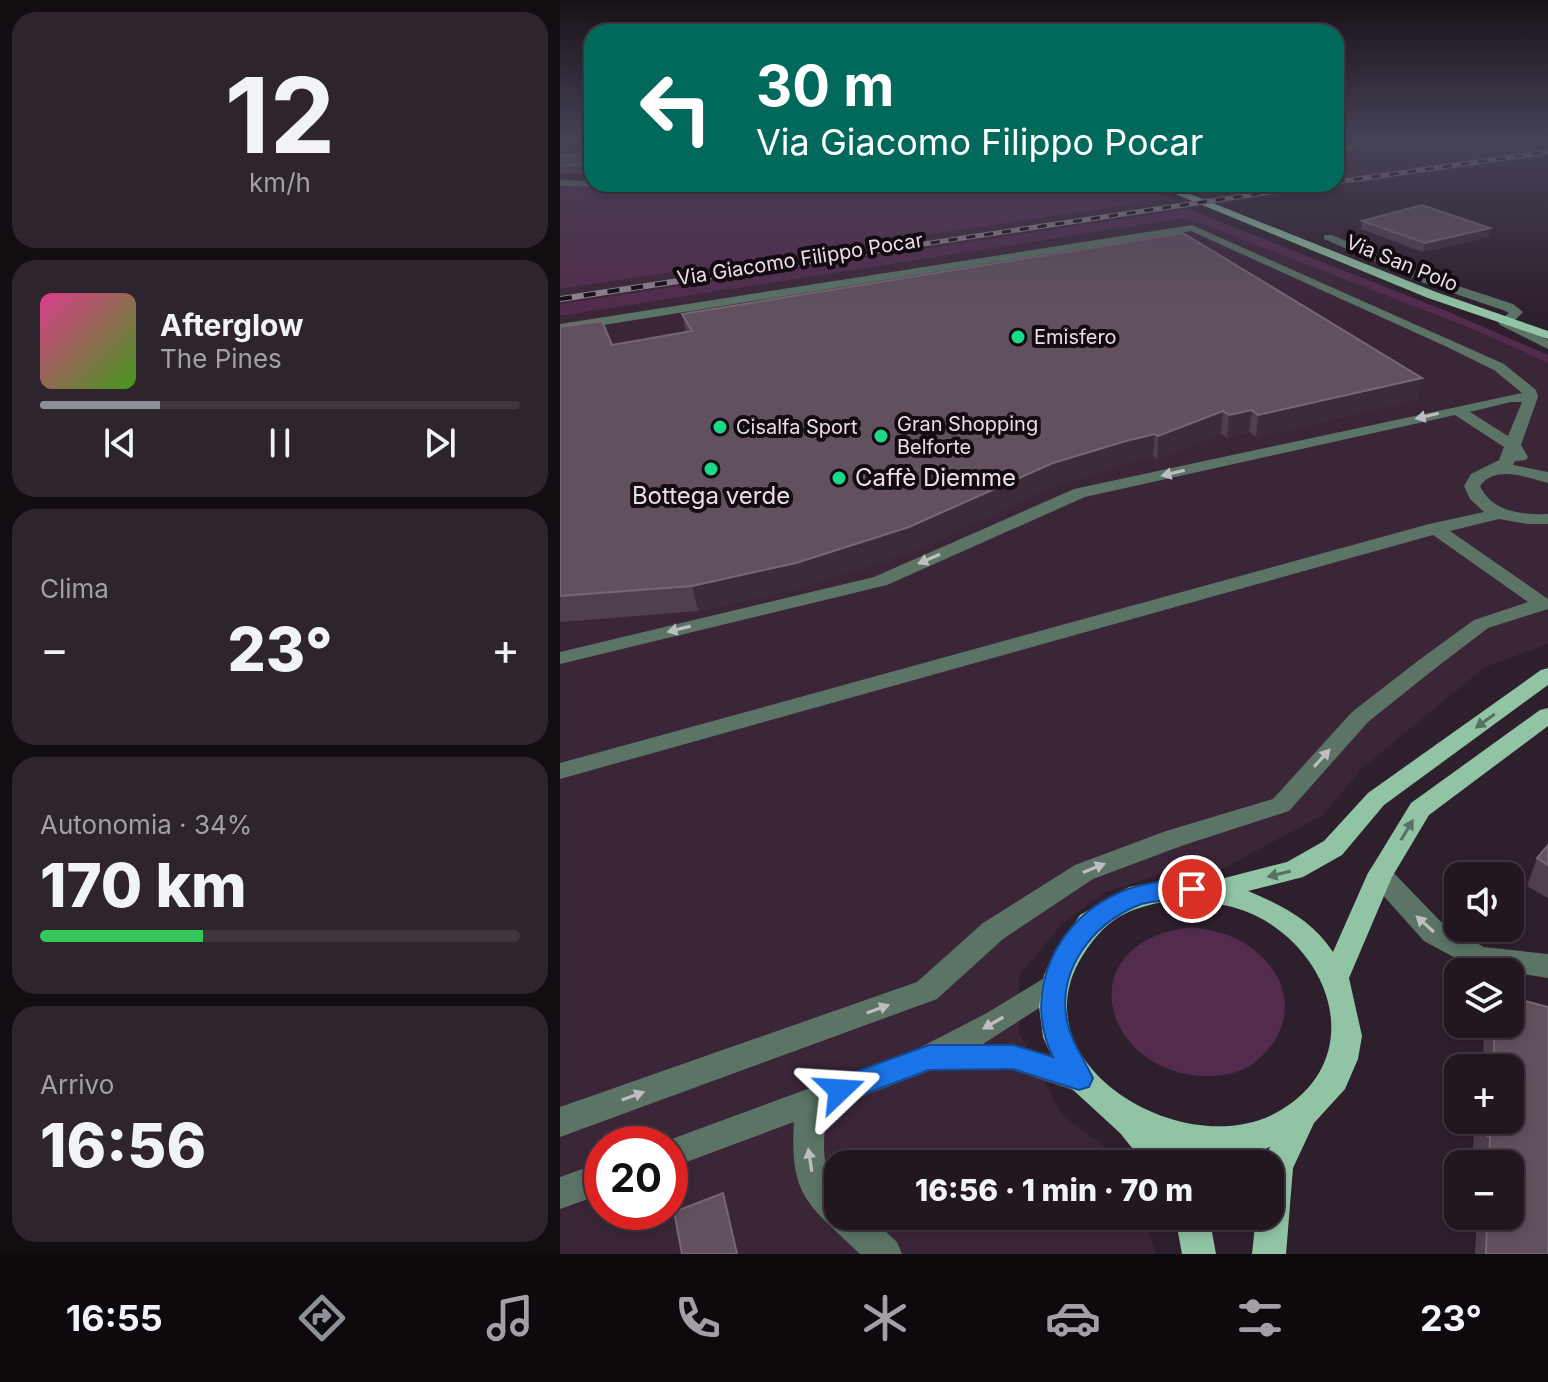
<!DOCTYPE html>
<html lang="it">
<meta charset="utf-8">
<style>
body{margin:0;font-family:Inter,sans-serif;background:#2e242e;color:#f1f3f6;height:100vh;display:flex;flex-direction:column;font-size:30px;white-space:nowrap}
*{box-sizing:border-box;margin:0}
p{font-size:26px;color:#a29fa5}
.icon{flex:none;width:44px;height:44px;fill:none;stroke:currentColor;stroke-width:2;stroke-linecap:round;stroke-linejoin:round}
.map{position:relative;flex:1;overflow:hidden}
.details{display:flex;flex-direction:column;gap:12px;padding:12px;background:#130d12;width:560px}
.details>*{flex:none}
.top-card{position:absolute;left:24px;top:24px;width:760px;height:168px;border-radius:24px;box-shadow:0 4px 12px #0003,0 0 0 2px #3f363f;background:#00695c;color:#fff;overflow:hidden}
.controls{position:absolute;left:884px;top:862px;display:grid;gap:16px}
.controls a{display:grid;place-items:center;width:80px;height:80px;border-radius:16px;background:#221721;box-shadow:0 4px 12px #0003,0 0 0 2px #3f363f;font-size:40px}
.speed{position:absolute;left:24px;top:1126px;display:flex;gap:16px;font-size:40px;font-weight:700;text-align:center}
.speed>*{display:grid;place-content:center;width:104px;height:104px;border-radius:50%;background:#221721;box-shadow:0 4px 12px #0003,0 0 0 2px #3f363f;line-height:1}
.speed .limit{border:12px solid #d22;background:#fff;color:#111}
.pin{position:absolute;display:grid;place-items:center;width:68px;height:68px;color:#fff;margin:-34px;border:4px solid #fff;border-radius:50%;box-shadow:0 2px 8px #0007}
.me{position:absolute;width:88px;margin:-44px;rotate:70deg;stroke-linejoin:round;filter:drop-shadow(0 0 6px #0008)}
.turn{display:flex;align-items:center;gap:28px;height:168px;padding:0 40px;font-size:36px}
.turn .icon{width:104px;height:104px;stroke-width:2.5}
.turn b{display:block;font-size:56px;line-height:68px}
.big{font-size:60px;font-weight:800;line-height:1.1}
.details .widget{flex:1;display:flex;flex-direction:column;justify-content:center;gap:12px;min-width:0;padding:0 28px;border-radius:24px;background:#2e242e}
.details .dial{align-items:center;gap:0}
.dial b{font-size:104px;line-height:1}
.song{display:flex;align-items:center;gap:24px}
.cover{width:96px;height:96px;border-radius:12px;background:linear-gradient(135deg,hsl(330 70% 55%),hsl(100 70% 35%))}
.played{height:8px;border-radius:4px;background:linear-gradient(90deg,#8c9099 25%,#3f363f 25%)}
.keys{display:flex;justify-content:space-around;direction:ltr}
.heat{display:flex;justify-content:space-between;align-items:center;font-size:44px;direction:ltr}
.charge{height:12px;border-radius:6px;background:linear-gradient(90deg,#34c759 34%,#3f363f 0)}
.trip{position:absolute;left:264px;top:1150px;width:460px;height:80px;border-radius:24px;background:#221721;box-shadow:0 4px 12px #0003,0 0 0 2px #3f363f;font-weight:800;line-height:80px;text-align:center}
.dock{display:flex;height:128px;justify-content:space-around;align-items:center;background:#0e090d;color:#a29fa5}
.dock .icon{width:56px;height:56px}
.dock .active{color:#8c9099}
.dock b{font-size:36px;color:#f1f3f6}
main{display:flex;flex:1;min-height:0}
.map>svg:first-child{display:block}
</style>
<main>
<section class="details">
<div class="widget dial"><b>12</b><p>km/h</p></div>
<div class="widget">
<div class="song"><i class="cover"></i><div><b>Afterglow</b><p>The Pines</p></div></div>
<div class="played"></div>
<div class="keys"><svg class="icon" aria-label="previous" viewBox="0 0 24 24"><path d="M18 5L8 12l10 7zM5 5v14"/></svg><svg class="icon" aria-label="pause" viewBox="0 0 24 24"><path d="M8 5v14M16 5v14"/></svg><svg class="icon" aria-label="next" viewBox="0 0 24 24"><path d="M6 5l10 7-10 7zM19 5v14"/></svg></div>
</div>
<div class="widget"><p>Clima</p>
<div class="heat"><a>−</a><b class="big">23°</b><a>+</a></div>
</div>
<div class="widget"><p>Autonomia · 34%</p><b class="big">170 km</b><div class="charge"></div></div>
<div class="widget"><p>Arrivo</p><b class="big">16:56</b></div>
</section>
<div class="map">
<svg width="988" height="1254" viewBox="0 0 988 1254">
<rect width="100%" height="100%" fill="#2e1f2c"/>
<g fill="#3b2638" fill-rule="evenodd">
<polygon points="988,143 988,155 0,304 0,289 707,184 776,184 776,174"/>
<path d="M626 218 915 330 988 363V644L925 667 802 768 763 815 658 871 605 873 546 892 501 925 459 976V1032L502 1115 549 1150 556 1164H278V1216H584L596 1254H0V316ZM42 1144H110V1212H42Z"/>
</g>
<g fill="#522b4d">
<polygon points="83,184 581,184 615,198 0,289 0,187"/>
<polygon points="628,209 889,312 988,355 988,363 915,330 626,218 0,316 0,304"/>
<path d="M632 927C650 930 668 933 684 943 733 973 740 1027 694 1063 681 1073 663 1076 648 1076 542 1076 505 941 632 927Z"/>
</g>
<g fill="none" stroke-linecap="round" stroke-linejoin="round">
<g fill="#5b7465" fill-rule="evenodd">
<polygon points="799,142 802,147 776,154 776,148"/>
<polygon points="0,180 32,181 32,184 38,184 33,187 0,186"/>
<polygon points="654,184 665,184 660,187"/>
<path d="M632 225 944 364 976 390 978 397 961 445 968 457 966 460 955 461 953 465 988 472V483C967 478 936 464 920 486 932 512 962 515 988 514V524H967L939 519 890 531 988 599V609L928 628 873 670 808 722 729 811 624 845 533 879 443 939 377 999 0 1137V1107L357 982 423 923 515 865 606 831 713 799 792 712 859 660 914 620 968 602 873 535 0 779V763L869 524 924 512 910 499 904 486 911 474 939 460 944 447 895 415 525 497 327 585 0 664V652L314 577 514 489 962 393 934 370 885 346 631 231 0 332V324ZM951 402H962L948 436 910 412Z"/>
<polygon points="764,235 772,235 877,279 953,304 963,312 954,321 988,340 988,349 940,325 938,322 949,313 943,310 869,285 764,239"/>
<polygon points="820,865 829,868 884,925 924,947 988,954 988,978 910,966 864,941 811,882 807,875 811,868"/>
<path d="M494 972 504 976 508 984 504 992 423 1044H453L530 1068 534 1078 530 1088 519 1092 453 1070H372L266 1110C265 1135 258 1169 278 1187V1216H309L337 1242 342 1254H300C250 1205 229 1199 234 1122L110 1168V1144H98L359 1048 427 1013Z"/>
<polygon points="42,1162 42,1194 0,1209 0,1177"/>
</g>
<g fill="#91c4a4" fill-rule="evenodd">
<polygon points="591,184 605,184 876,292 988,331 988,339 868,298"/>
<path d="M988 668V685L824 805 782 855 743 877 688 891C722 905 753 921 773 952L807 875 851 803 980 710 988 708V726L869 815 832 877 789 978 802 1036 798 1059 785 1089 754 1123 733 1168 726 1254H692L696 1216H710V1164H702L710 1147C678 1160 646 1158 613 1149L621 1164H585L560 1133 511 1088 497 1068 483 1037 479 1006 484 975 492 957 520 915 569 887 617 878 649 882 727 862 764 841 808 793 981 670ZM617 899C647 902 677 904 704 920 777 963 802 1061 721 1110 629 1167 453 1065 523 955 549 914 571 908 617 899Z"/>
<polygon points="615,1216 649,1216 656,1254 622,1254"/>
</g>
<g stroke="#91848f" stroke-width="5">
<g id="rail-far1">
<polyline points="776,182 988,152"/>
<polyline points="264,259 763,184"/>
</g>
</g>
<g stroke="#91848f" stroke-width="6">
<polyline id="rail" points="0,299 277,257"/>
</g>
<use href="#rail-far1" stroke="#120b11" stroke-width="3" stroke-dasharray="9" stroke-linecap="butt"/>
<use href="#rail" stroke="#120b11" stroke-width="4" stroke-dasharray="12" stroke-linecap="butt"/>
</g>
<g fill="#50404e">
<polygon points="32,153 32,173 0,174 0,155"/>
<polygon points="802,221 930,228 928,237 863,252 801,229"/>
<polygon points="122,314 858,399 696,437 689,432 667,438 661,433 597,459 593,456 565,464 493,486 351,552 240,588 138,611 0,622 0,327 52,345 126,332"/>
<polygon points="988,845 988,898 967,886 977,858"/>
<polygon points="924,1024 950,1024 988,1254 915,1254 917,1216 950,1216 950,1164 918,1164 912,1161 915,1120 950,1120 950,1068 923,1068"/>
</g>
<g fill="#3c2c39">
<polygon points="32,143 32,151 16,152 14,144"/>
<polygon points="930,228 928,237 863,252 865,243"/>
<polygon points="862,378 858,399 696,437 698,415"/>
<polygon points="692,410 689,432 667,438 669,415"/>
<polygon points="663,411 661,433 597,459 598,436"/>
<polygon points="595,434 593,456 565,464 493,486 351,552 240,588 138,611 132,586 493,463 566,441"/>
</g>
<g fill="#61515e" stroke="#766774" stroke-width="2">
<polygon points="26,137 32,137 32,143 14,144"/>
<polygon points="32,153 32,164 0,166 0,155"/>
<polygon points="862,205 930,228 865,243 802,221"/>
<polygon points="623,233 862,378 698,415 692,410 669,415 663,411 598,436 595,434 566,441 493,463 349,527 236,563 132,586 0,596 0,327 42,321 52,345 132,331 122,314"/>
<polygon points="988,845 988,865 977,858"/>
<polygon points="950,997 988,1007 988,1254 926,1254 927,1216 950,1216 950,1164 929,1164 930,1137 923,1134 924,1120 950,1120 950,1068 934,1068 934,1024 950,1024"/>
<polygon points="163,1193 177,1254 122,1254 114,1212"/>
</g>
<defs><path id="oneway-solid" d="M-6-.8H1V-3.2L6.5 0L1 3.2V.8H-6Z" transform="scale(2)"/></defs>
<g fill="#bebec0">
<use href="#oneway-solid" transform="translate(867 416) rotate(167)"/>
<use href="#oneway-solid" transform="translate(613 473) rotate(167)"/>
<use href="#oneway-solid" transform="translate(369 559) rotate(157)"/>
<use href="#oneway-solid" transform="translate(119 629) rotate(166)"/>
<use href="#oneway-solid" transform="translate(762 758) rotate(-48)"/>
<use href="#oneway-solid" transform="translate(534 868) rotate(-22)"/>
<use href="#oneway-solid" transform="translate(865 924) rotate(-138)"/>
<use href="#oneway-solid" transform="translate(318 1009) rotate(-20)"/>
<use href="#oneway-solid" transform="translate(433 1023) rotate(150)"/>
<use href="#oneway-solid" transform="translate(73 1096) rotate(-20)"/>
<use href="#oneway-solid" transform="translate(250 1160) rotate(-99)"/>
</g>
<g fill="#587162">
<use href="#oneway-solid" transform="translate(925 721) rotate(144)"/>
<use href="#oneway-solid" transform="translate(847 830) rotate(-59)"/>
<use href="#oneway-solid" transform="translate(719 874) rotate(166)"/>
</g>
<linearGradient id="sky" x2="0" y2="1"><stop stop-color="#191118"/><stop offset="0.44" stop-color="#464256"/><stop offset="1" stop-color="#464256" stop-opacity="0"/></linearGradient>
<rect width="988" height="312" fill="url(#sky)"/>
<path fill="#1a73e8" stroke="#114b97" stroke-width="2" d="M611 879 641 883 644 889 641 896C619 903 595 897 574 907 532 926 500 968 506 1015 509 1039 523 1057 533 1078L529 1087 519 1090 453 1069 369 1070 280 1103 270 1099 266 1090 270 1081 369 1045H453L493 1057C461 992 497 917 563 891 577 885 595 883 611 879Z"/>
<g fill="#1ad988" stroke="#120b11" stroke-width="3">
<circle cx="458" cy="337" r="8"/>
<circle cx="160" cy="427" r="8"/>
<circle cx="321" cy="436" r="8"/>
<circle cx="151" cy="469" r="8"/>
<circle cx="279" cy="478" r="8"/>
</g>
<g text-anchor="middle" stroke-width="8" stroke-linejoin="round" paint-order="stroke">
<g font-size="20" fill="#e9dee7" stroke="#120b11">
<text transform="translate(240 259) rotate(-9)" y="7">Via Giacomo Filippo Pocar</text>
<text transform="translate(842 263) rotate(22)" y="7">Via San Polo</text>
</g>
<g font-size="20" fill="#e9dee7" stroke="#120b11" text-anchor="start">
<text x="474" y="344">Emisfero</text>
<text x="337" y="431">Gran Shopping<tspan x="337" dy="23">Belforte</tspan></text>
<text x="176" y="434">Cisalfa Sport</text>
</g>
<g font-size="24" fill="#e9dee7" stroke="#120b11" text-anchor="start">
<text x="295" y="486">Caffè Diemme</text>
<text x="151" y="504" text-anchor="middle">Bottega verde</text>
</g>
</g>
</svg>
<div class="controls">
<a><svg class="icon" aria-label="sound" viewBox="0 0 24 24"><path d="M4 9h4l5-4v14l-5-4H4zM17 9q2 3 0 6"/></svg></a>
<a><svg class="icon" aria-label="layers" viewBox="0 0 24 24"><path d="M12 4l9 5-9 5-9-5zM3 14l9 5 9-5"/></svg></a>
<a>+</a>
<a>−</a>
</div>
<div class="speed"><div class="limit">20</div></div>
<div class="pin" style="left:632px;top:889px;background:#d93025"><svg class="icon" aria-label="arrive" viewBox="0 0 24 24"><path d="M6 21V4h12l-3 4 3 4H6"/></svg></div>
<svg class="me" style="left:280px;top:1090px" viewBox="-20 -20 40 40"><path d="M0-17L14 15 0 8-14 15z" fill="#1a73e8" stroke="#fff" stroke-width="4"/></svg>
<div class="trip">16:56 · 1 min · 70 m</div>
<div class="top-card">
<div class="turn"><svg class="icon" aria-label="left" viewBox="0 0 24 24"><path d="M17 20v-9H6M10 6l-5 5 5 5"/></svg><div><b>30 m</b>Via Giacomo Filippo Pocar</div></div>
</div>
</div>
</main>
<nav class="dock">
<b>16:55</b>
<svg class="icon active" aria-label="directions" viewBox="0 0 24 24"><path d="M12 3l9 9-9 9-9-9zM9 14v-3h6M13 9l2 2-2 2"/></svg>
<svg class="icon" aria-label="music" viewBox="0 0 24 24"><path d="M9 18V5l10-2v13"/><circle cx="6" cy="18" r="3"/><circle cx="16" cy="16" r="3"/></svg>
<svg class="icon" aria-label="phone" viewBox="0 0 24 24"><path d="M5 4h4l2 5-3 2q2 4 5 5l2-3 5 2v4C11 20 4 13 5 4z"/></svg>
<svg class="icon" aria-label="climate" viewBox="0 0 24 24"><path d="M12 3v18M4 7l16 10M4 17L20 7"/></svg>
<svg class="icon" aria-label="car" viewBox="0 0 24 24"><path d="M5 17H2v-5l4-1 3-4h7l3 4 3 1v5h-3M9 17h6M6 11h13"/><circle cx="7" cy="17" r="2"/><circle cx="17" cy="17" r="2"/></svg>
<svg class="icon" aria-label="filters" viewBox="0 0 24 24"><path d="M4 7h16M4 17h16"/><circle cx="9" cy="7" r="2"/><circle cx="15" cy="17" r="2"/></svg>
<b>23°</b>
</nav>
